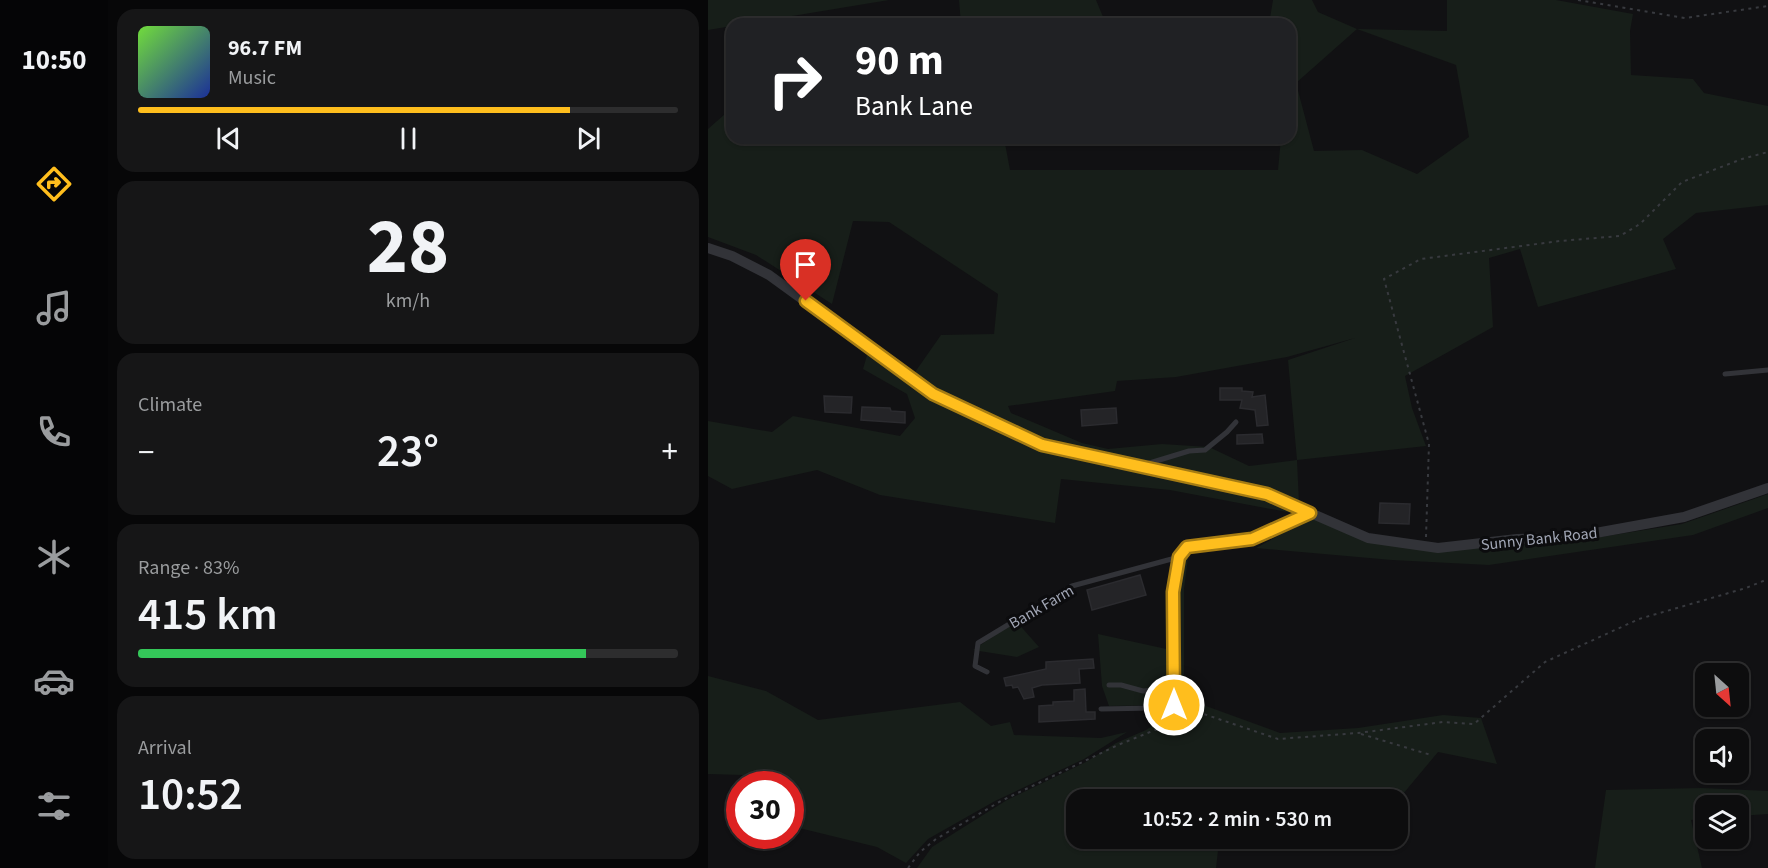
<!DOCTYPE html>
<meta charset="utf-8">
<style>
body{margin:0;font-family:"Source Sans 3",sans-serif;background:#161617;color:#f1f3f6;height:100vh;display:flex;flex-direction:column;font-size:22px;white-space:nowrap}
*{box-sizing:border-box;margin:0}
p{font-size:20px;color:#9a9c9e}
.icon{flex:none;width:33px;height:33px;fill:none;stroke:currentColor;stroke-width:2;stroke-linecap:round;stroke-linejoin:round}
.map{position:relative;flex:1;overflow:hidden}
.panel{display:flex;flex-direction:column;gap:9px;padding:9px;background:#070708;width:600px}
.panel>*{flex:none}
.guide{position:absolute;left:18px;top:18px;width:570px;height:126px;border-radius:18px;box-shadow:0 2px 4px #0004,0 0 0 2px #2d2d2e;background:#202124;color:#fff;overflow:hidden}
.needle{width:39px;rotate:153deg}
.buttons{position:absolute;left:987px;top:663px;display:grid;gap:12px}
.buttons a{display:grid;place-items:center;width:54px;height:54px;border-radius:12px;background:#0d0d0e;box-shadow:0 2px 4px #0004,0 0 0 2px #2d2d2e;font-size:30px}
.speed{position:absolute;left:18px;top:771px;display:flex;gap:12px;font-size:30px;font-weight:700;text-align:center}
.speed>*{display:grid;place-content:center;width:78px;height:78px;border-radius:50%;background:#0d0d0e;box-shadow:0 2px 4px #0004,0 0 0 2px #2d2d2e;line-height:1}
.speed .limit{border:9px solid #d22;background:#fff;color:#111}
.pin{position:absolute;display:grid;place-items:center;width:51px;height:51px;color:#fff;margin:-62px -26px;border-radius:50% 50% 50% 0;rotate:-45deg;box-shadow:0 0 6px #0007}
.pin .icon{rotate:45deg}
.me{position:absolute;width:66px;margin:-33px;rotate:0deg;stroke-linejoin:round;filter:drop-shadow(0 0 4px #0008)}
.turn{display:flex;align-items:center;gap:21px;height:126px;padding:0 30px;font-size:27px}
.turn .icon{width:78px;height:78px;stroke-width:2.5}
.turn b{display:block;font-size:42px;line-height:51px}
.big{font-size:45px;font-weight:600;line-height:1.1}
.panel .tile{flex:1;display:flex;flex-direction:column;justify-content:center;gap:9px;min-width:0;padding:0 21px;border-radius:18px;background:#161617}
.panel .dial{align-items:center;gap:0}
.dial b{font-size:78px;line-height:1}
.song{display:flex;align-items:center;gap:18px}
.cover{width:72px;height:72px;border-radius:9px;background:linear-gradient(135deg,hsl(100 70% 55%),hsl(230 70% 35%))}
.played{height:6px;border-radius:3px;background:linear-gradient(90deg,#ffbe1d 80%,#2d2d2e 80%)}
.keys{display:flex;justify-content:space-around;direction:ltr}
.heat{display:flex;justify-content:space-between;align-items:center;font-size:33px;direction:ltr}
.charge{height:9px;border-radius:4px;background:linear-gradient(90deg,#34c759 83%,#2d2d2e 0)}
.trip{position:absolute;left:358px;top:789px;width:342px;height:60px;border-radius:18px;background:#0d0d0e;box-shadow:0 2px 4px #0004,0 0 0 2px #2d2d2e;font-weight:600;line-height:60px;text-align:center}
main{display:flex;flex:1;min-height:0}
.tab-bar{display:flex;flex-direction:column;width:108px;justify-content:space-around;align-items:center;background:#050506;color:#9a9c9e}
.tab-bar .icon{width:42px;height:42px}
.tab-bar .on{color:#ffbe1d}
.tab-bar b{font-size:27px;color:#f1f3f6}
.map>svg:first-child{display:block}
</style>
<main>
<nav class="tab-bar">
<b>10:50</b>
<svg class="icon on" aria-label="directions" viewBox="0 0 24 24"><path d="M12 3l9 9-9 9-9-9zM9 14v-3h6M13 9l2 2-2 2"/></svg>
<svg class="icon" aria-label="music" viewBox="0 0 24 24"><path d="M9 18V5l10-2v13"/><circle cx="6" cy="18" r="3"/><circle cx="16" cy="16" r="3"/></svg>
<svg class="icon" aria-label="phone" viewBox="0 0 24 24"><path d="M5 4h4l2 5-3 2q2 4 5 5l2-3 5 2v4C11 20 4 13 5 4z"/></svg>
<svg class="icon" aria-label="climate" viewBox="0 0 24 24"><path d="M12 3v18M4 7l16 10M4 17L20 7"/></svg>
<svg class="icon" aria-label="car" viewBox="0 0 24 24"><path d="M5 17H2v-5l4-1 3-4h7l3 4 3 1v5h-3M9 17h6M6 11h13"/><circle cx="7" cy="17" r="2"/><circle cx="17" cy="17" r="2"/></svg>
<svg class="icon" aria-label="filters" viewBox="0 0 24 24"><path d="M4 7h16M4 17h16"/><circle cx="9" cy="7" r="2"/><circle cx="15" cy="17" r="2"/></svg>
</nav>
<section class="panel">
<div class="tile">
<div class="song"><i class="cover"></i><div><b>96.7 FM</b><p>Music</p></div></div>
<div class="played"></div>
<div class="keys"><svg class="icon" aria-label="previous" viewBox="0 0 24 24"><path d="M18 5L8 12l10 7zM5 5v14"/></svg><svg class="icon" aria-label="pause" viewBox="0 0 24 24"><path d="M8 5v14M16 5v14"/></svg><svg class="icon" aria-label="next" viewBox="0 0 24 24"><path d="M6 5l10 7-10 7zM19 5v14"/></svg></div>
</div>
<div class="tile dial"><b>28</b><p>km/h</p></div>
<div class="tile"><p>Climate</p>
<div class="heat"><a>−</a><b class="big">23°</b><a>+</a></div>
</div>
<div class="tile"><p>Range · 83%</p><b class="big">415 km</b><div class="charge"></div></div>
<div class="tile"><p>Arrival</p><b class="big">10:52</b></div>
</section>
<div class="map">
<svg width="1060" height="868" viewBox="0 0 1060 868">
<rect width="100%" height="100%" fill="#111113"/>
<g fill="#171e19" fill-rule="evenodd">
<polygon points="0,0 181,0 35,24 24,24 24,26 0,30"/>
<polygon points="251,0 388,0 398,24 253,24"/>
<path d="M565 0H604L610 12 649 29 739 31V0H848L925 14 922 31 923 75 985 79 996 93 1060 106V205L988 213 955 239 968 269 830 307 812 249 781 258 785 327 697 376 704 408 718 446 589 460 591 503 334 442 226 392 205 375 233 335 286 334 290 294 181 222 145 221 124 304 48 255 0 237V129L17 114 24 115V138H296L302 170H570L573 138H582V24H561ZM649 29 748 65 761 137 709 174 654 150 606 151 588 83ZM647 338 580 360 589 460 541 466 501 447 454 444 400 449 374 443 303 413 300 406 407 391 409 381 468 377 579 357Z"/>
<polygon points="160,352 333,449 559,499 590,514 462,490 353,479 347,523 172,495 109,470 24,489 0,476 0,421 64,432 85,416 192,436 207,418 199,394 155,369"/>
<polygon points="1060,494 1060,508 985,535 781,565 684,560 548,548 603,518 660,542 730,548 861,542 974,524"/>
<polygon points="481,550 476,589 476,698 572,733 650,728 735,715 773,718 789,764 730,752 690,800 618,799 553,790 545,799 369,800 369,838 514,839 511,842 508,868 209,868 224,847 299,800 378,762 408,743 438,730 465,713 468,704 467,592 472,559"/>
<polygon points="308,621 331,647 309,657 265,650"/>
<polygon points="390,634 463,650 463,705 401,706 394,686"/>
<polygon points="0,676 58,691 110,720 252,702 283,726 302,722 306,735 393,738 419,732 376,759 287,801 220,839 198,863 169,847 83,826 82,784 41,784 35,775 0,774"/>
<polygon points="994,788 1060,791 1060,814 1031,816 1030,806 998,806 997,819 983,820 994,868 887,868 898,790"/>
</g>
<g fill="#242427" stroke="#2b2b2f" stroke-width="1.5">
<polygon points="512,388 534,388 534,391 545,392 544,397 557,395 560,425 549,426 547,410 532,408 534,400 512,400"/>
<polygon points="116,396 144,397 143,413 117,412"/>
<polygon points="154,407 182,408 183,411 197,412 197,423 153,420"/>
<polygon points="408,408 409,423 374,426 373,410"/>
<polygon points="554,434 555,443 529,444 529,435"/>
<polygon points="672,503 702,504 701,524 671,523"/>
<polygon points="432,575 438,595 384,610 379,590"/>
<polygon points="385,659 386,668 371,669 372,683 334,685 324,688 326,697 316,699 310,687 305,688 304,685 298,686 296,678 338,669 338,662"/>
<polygon points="377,689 378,712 387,712 387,719 331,722 331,706 345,705 345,702 366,701 366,690"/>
</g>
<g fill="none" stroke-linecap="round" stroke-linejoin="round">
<g stroke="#383a3f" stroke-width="2" stroke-dasharray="3 4.5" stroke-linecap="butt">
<polyline points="870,0 977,18 1060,6"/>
<polyline points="718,537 721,444 676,279 713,259 852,241 912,236 932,224 974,182 1034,159 1060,152"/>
<polyline points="475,707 570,739 650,733 735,722 766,724 837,662 931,619 1038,588 1060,579"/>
<polyline points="653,734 723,755"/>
<polyline points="200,868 212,852 228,839 293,801 410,745 452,728 462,720 465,713"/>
</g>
<g stroke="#323338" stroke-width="5">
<polyline points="1017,374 1060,370"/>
<polyline points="435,465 481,451 497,450 519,432 528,422"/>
<polyline points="279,672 267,666 270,643 364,586 471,557"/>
<polyline points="401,685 413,685 435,691 466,688"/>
<polyline points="393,709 446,708 464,694"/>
</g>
<g stroke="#323338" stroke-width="10">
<polyline points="0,248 24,256 61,275 225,394 334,445 559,494 660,538 730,548 809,539 860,538 976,517 1060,488"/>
<polyline points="466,704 465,592 471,557 479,547 545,539 602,513"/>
</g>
</g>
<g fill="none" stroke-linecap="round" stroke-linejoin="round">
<g stroke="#a67c13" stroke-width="15">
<polyline id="route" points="98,301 225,394 334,445 559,494 602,513 544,539 479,547 471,557 465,592 466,705"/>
</g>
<use href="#route" stroke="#ffbe1d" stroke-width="10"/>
</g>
<g text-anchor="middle" stroke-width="6" stroke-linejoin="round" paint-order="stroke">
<g font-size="16" fill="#a1a6b5" stroke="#0c0c0e">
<text transform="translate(831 538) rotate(-6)" y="6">Sunny Bank Road</text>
<text transform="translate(333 606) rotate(-30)" y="6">Bank Farm</text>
</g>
</g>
</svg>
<div class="buttons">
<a><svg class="needle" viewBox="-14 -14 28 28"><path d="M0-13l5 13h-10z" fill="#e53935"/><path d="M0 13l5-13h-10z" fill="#9a9c9e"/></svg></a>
<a><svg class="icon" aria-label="sound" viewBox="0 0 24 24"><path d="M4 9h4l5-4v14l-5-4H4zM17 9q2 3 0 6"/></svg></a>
<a><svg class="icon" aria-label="layers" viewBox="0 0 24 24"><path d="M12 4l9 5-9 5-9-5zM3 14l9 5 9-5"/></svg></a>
</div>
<div class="speed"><div class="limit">30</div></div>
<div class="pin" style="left:98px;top:301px;background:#d93025"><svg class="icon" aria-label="arrive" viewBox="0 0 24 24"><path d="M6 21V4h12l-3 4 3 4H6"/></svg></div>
<svg class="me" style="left:466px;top:705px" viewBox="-20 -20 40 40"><circle r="17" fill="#ffbe1d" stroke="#fff" stroke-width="3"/><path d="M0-11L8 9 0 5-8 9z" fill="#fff"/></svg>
<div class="trip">10:52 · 2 min · 530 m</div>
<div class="guide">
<div class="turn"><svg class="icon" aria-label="right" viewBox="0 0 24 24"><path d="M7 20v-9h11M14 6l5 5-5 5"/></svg><div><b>90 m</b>Bank Lane</div></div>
</div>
</div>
</main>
